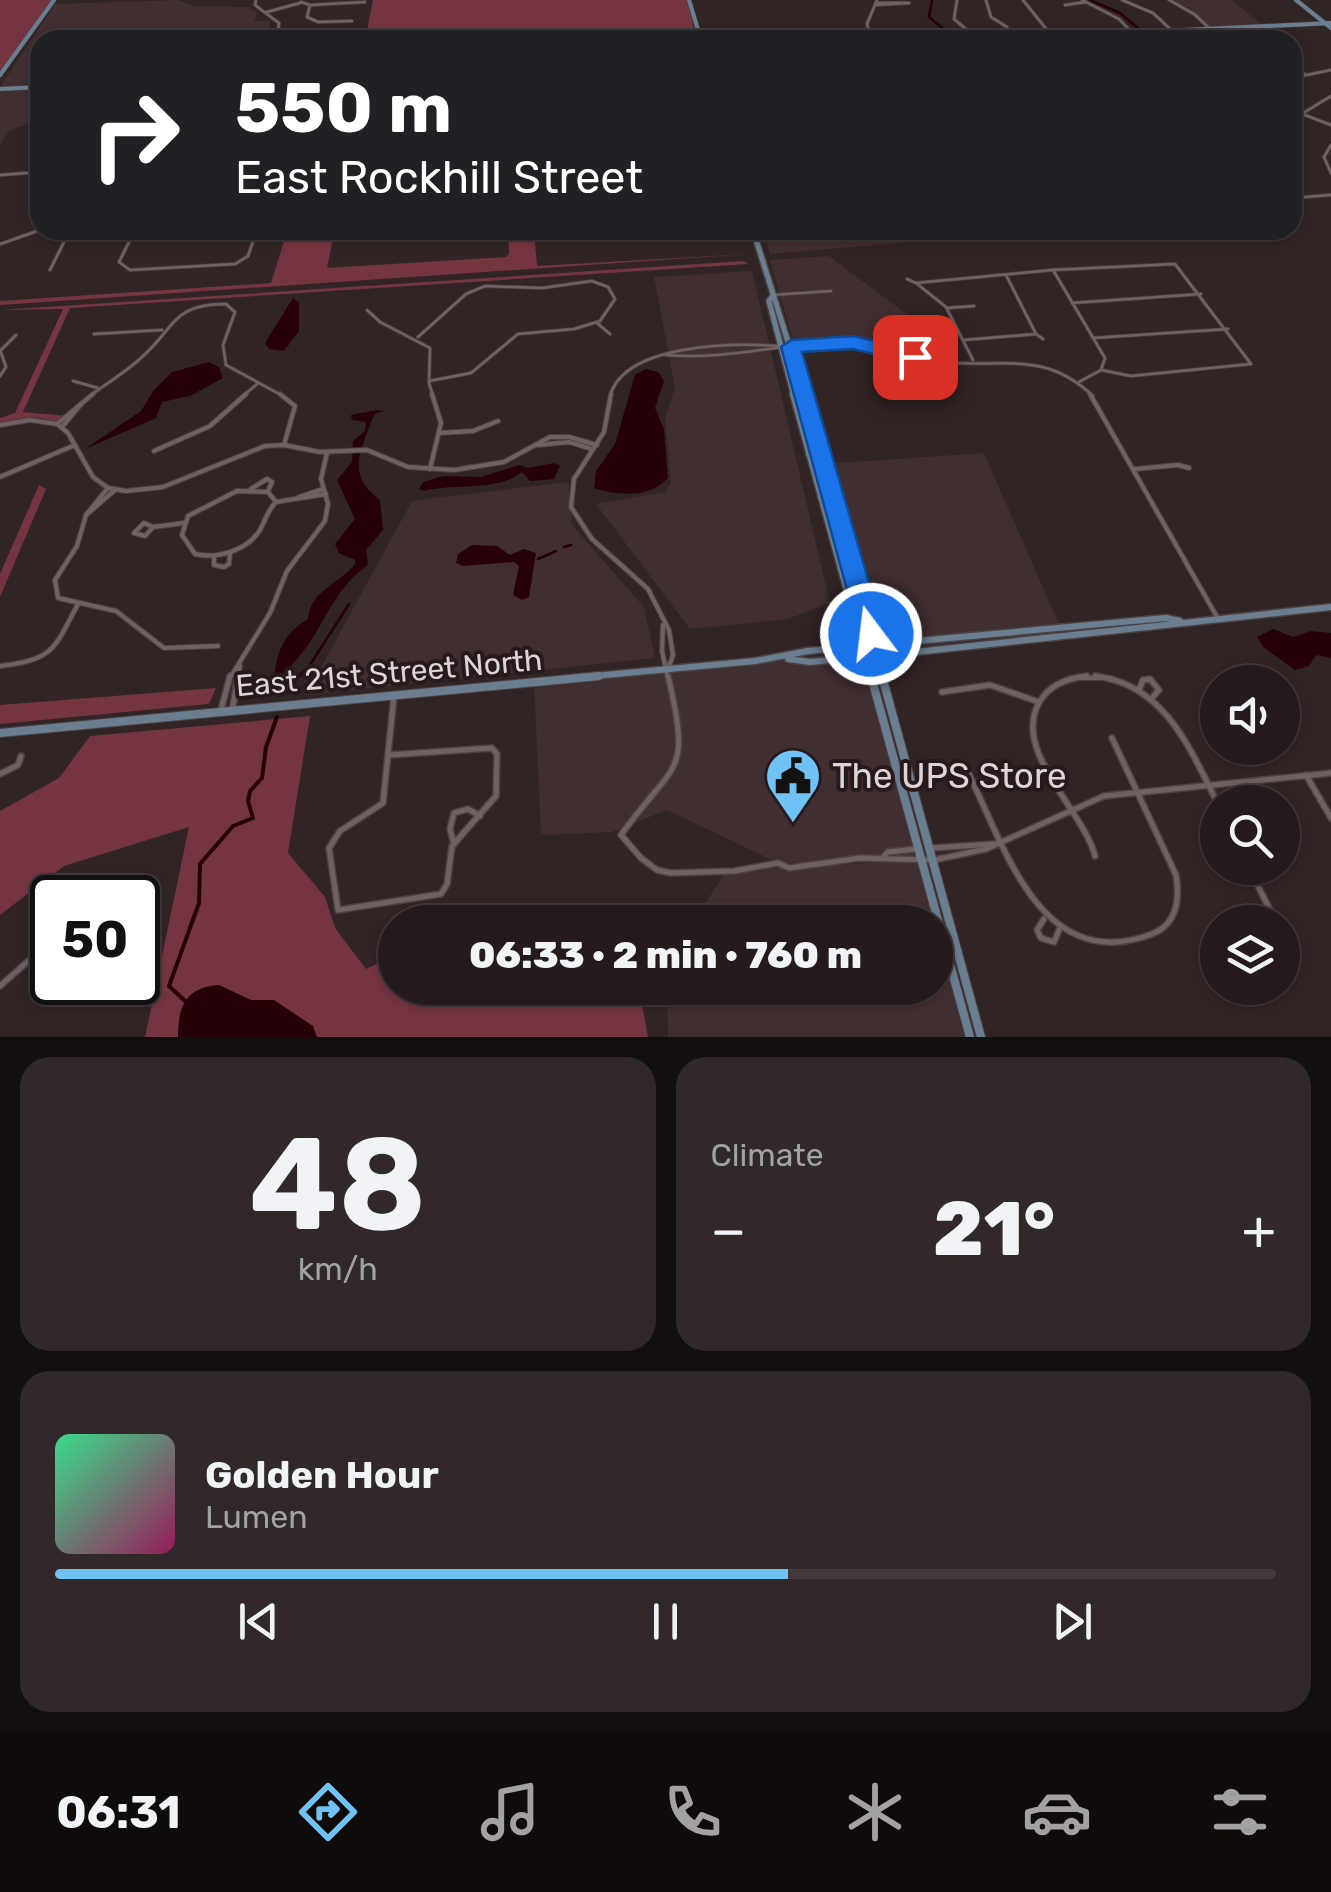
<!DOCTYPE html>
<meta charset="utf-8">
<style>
body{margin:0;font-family:Rubik,sans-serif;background:#312829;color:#f1f3f6;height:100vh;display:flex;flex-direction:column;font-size:38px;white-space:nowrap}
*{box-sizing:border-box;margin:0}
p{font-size:32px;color:#a3a1a3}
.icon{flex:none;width:55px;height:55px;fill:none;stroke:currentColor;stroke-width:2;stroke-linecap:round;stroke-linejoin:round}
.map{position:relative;height:1037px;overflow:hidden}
.side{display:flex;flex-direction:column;gap:20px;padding:20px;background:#140f0f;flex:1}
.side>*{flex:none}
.guide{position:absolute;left:30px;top:30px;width:1272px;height:210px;border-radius:30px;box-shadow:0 2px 8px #0004,0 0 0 2px #42393b;background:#202124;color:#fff;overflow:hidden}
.tools{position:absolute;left:1200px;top:665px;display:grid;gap:20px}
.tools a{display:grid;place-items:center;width:100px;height:100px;border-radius:50%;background:#251b1c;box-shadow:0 2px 8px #0004,0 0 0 2px #42393b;font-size:50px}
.speed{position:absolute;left:30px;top:875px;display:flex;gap:20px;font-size:50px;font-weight:700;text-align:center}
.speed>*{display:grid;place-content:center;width:130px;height:130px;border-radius:50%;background:#251b1c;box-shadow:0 2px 8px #0004,0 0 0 2px #42393b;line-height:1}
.speed .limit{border:5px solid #111;border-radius:15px;background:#fff;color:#111}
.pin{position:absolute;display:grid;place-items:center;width:85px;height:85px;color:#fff;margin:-42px;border-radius:20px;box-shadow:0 5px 15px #0006}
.me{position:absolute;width:110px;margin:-55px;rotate:345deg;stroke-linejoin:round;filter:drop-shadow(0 0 8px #0008)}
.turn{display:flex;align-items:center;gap:35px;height:210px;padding:0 40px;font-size:45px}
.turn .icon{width:130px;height:130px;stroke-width:2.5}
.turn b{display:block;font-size:70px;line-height:85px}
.big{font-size:75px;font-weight:800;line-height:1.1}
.side .card{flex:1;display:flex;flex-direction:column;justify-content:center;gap:15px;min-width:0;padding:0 35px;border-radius:30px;background:#312829}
.side .dial{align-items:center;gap:0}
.dial b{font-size:130px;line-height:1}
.song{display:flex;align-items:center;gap:30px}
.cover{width:120px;height:120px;border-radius:15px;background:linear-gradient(135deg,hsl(150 70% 55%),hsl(330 70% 35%))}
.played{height:10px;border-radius:5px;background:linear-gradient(90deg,#70c1f4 60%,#42393b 60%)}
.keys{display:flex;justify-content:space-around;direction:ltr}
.heat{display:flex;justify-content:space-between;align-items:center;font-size:55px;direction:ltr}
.side .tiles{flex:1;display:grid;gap:20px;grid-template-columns:1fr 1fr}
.card:last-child{grid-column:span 2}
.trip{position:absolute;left:378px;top:905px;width:575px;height:100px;border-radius:50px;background:#251b1c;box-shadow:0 2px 8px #0004,0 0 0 2px #42393b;font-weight:800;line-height:100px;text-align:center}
.dock{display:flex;height:160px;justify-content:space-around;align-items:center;background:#0f0b0b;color:#a3a1a3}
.dock .icon{width:70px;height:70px}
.dock .current{color:#70c1f4}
.dock b{font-size:45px;color:#f1f3f6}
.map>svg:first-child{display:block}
</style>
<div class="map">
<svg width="1331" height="1037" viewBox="0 0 1331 1037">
<rect width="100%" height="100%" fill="#312425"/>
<g fill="#412e30">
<polygon points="178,0 194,6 249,7 257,13 254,21 270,21 267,40 40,40 40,85 0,87 55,4"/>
<polygon points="1172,0 1232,0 1262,25 1210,27 1189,8"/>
<polygon points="40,89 40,119 9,131 0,145 0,91"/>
<polygon points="763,230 941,230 946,239 770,254"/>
<polygon points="829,256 908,315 926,355 853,342 795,346 770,260"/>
<polygon points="752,271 830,603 788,619 690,629 596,504 666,492 671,481 665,420 675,387 654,277"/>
<polygon points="984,453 1062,631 876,651 824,464"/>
<polygon points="568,482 572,525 644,607 655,658 306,695 412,501"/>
<polygon points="861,652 970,1037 668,1037 667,988 935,988 935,922 693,922 726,871 884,862 778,863 667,810 612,832 541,835 534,682"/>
</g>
<g fill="#743540">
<polygon points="0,0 54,0 0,74"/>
<polygon points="373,0 688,0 696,40 365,40"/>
<polygon points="304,230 335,230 327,268 506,257 509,254 508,230 534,230 537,266 749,254 0,305 0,301 271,283 285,238"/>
<path d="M744 261 748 264 70 308 23 412 67 416 57 424C41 413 18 419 0 423V418L15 413 63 309 0 310Z"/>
<polygon points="39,485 46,489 0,597 0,574"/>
<polygon points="216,688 209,704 0,724 0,705"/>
<polygon points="310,716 288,853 325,897 335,928 366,969 395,955 395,988 639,988 648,1037 145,1037 189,827 64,866 0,915 0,811 59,778 90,736"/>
</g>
<g fill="#270007">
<polygon points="293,298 299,303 299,331 284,351 269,349 265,343"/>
<polygon points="209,362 219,367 223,378 190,396 162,402 156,418 85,449 141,411 154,390 172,372"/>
<path d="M646 369 658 372 664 381 655 408 664 429 668 478C650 498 618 496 594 488L596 471 615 444 635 375Z"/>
<path d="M377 410 385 411 376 413 372 420C359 454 347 476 380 500L383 530 366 550 368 565C340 584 329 612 312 639 302 655 288 667 279 684L284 695H274C274 664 277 637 308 619 310 591 338 585 355 564V560L339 553 335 544 355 519 337 480 352 462 353 441 365 431 366 422 352 420 351 415Z"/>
<path d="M554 463 560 466 554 479 530 481 522 472C499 492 454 483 424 491L419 489 423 482 444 476 481 477 520 465 528 468Z"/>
<polygon points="472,545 497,546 510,555 524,549 536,553 529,597 522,600 513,595 519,566 514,562 463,566 456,563 458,554"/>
<polygon points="1273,629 1293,637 1311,631 1331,633 1331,658 1316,655 1309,666 1295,670 1263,647 1257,637"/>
<path d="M219 985 251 1000H274L313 1026 317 1037H178C178 1006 186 987 219 985Z"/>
</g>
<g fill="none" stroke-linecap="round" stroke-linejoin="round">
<g stroke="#270007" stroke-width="2.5">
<polyline points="932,0 929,17 952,36"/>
<polyline points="1090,0 1120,13 1140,30"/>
<polyline points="1144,34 1150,40"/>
<polyline points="564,547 571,545"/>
<polyline points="538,559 556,551"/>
<polyline points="296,678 308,668 349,604"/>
</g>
<g stroke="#270007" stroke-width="4">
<polyline points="283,689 299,676"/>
<polyline points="185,1001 169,986 199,903 200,864 233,826 253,818 248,801 250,791 262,778 266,747 277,717"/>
</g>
<g stroke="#4b4142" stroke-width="4">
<g id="minor-far2">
<polyline points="256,0 255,5 279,23 277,40"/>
<polyline points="957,0 954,19 979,40"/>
<polyline points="986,0 991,17 1007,27"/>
<polyline points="1023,0 1051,35"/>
<polyline points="1082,0 1119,19 1139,40"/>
<polyline points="1122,0 1153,13 1182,40"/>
<polyline points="1169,0 1194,14 1222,40"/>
<polyline points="301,2 310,5 307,17 318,22 352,21"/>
<polyline points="310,5 365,2"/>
<polyline points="876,5 909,3 877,3"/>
<polyline points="1065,5 1086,2"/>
<polyline points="267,12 300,3"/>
<polyline points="1248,27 1263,40"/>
<polyline points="869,30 877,40"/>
<polyline points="323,40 341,40"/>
<polyline points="872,40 867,24 877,0"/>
<polyline points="1292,65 1305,74"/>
<polyline points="1292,78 1331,70"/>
<polyline points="1292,110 1331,125"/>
<polyline points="1292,120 1331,96"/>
<polyline points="1331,145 1324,157 1331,173"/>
<polyline points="0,175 40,172"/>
<polyline points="1292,186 1303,197"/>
<polyline points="1292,198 1331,195"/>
<polyline points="135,230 119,262 130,270 235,264 248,256 257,230"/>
<polyline points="0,244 40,230"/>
<polyline points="50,270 70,230"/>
<polyline points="1053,270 1105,358 1101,370"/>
<polyline points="1006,275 1036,334 1043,339"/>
<polyline points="907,279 916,283 1052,270 1175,264 1251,364 1131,376 1101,370"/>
<polyline points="916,283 946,307 973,360"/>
<polyline points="772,295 831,291"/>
<polyline points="1072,303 1201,294"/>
<polyline points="947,308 974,306"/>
<polyline points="367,310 380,322 430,348 429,383 433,396"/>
<polyline points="597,323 610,334"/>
<polyline points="94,334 162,330"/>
<polyline points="418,337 466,294 485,286 542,288 592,281 608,287 615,299 600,321 574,329 518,334 471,373 429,381"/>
<polyline points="1093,338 1228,329"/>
<polyline points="963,340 1036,334"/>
<polyline points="0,350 6,367 0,376"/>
<polyline points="0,351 16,335"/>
<path d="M666 355C729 361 788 341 850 342 886 343 919 362 956 363 1012 366 1047 353 1093 396"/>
<polyline points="73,381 98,388"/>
<polyline points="1079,382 1101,370"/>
<path d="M90 396C107 383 126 372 142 357 176 327 172 304 226 304L235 312 223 345 226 365 283 396"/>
<polyline points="243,396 257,384"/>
<path d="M610 396C625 343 734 343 778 346"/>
</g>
</g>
<g stroke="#4b4142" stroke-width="6">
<g id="minor-far1">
<polyline points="280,394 295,406 284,445"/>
<polyline points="611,394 604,432 574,479 571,507 592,539 648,589 669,630 673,655 668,669"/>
<polyline points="1090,394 1217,617"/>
<polyline points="81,404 93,394"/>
<polyline points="58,423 81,404 62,427"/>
<polyline points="0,425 30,420 57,424 68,433 93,477 108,488 126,491 163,487 265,446 284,445 320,452 367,450 408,467 454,470 504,462 550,437 569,437 597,445"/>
<polyline points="439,433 473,431 498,421"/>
<polyline points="538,445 569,442 592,449"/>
<polyline points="154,451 210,426 246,394"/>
<polyline points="430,469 441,423 432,394"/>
<polyline points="1135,469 1178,465 1189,468"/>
<polyline points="0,477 75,445"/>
<polyline points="108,488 86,515 115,490"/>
<polyline points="251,489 267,479 272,482 268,491"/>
<path d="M237 491 268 492 276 502C267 511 266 519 260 530 247 551 217 559 195 554L182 535 188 516Z"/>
<polyline points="299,497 323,489"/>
<polyline points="276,502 326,494"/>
<polyline points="86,515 77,546 55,580 58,598 116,611 164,648 218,646"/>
<polygon points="144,523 153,527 145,536 134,533"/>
<polyline points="153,527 184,523"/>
<polyline points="214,558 214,565 224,567 229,564 230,553"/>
<polyline points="663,625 662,651 668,678"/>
<path d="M0 666C54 660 54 649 78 604"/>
<polyline points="230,678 270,613 287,571 325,521 328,504 321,479 327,453"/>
<polyline points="238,678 240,666"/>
<polyline points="1072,678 1111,678"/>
</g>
</g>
<g stroke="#4b4142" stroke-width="8">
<g id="minor">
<path d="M668 676C692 779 675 759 621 835L641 858 657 870 671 873 734 871 778 863 789 868 860 858 934 860 986 849 1104 796 1331 773"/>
<path d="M1087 676C1068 678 1050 685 1040 701 1010 750 1083 809 1095 856"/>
<path d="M1095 676C1165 684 1190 749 1218 804"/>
<polyline points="1139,690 1143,680 1150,679 1159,690 1152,698"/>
<polyline points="942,692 990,685 1039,702"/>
<polyline points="221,710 230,676"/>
<polyline points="232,711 238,676"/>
<polyline points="389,755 492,748 497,754 496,796 452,846 447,884 441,894 338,910 329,848 340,831 383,803 394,696"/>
<path d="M964 764C1004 842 1038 977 1152 934 1177 924 1180 899 1176 875L1112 738"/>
<polyline points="0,774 18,765 21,756"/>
<polyline points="1306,775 1331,818"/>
<polyline points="454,844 450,829 454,813 468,809 480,816"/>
<polyline points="931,848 995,844"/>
<polyline points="883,857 888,852 916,849"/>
<polyline points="1249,868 1270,910"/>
<polyline points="1044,919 1037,930 1041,938 1054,942 1059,930"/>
<polyline points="0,986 52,940"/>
</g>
</g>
<g stroke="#4b4142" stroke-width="5">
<g id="secondary-far3">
<polyline points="689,0 701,40"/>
<polyline points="1296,0 1331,28"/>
<polyline points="982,40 1331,23"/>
<polyline points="0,75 54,0"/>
<polyline points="0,89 40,87"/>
</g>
</g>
<g stroke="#4b4142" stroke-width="8">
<g id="secondary-far2">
<polyline points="753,230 805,396"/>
<polyline points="772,297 769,301 794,396"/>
</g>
</g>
<g stroke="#4b4142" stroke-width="9">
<g id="secondary-far1">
<polyline points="793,394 871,678"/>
<polyline points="804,394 882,678"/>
<polyline points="809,454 816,456 824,484 830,485"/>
<polyline points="821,497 840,527"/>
<polyline points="788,659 810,662 925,651 1331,607"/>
<polyline points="573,678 755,661 808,651 1166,618 1180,621"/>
</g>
</g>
<g stroke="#4b4142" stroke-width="10">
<g id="secondary">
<polyline points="871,676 970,1037"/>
<polyline points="882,676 981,1037"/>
<polyline points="0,733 599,676"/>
</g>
</g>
<use href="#minor-far2" stroke="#6f6062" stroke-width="2.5"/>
<use href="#minor-far1" stroke="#6f6062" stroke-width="4"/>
<use href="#minor" stroke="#6f6062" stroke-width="5"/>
<use href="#secondary-far3" stroke="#6a7e91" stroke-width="4"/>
<use href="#secondary-far2" stroke="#6a7e91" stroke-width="5"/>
<use href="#secondary-far1" stroke="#6a7e91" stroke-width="6"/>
<use href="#secondary" stroke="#6a7e91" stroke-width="8"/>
</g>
<polygon fill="#1a73e8" stroke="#114b97" stroke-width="2.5" points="853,336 922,352 925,357 915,364 853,349 802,352 884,634 880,642 871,645 862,642 859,634 781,347 791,340"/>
<defs>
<g id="civic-pin" transform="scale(2.875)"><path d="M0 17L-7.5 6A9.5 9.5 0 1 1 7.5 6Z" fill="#70c1f4" stroke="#271a1c"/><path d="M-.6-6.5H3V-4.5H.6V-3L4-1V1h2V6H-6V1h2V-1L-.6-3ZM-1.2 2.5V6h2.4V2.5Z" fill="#111"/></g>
</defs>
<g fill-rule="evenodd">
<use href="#civic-pin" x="793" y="776"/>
</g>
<g text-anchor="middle" stroke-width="8" stroke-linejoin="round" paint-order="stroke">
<g font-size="30" fill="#ddd5d5" stroke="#271a1c">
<text transform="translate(389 673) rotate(-5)" y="10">East 21st Street North</text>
</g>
<g font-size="35" fill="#ddd5d5" stroke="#271a1c" text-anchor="start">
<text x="832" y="788">The UPS Store</text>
</g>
</g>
</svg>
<div class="tools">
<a><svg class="icon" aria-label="sound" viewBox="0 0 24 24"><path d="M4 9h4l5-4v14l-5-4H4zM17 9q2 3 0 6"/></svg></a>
<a><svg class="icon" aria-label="search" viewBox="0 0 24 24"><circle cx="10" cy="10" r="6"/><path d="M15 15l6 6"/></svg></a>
<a><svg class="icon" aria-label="layers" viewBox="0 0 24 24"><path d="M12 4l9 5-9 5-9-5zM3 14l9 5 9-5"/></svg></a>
</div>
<div class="speed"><div class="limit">50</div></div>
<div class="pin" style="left:915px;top:357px;background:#d93025"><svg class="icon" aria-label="arrive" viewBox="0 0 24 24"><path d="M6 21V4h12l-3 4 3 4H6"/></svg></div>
<svg class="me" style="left:871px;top:634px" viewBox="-20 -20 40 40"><circle r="17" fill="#1a73e8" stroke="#fff" stroke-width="3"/><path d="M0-11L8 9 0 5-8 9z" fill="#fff"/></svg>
<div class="trip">06:33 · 2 min · 760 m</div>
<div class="guide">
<div class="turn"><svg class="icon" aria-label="right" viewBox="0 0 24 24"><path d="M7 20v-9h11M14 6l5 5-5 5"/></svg><div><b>550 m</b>East Rockhill Street</div></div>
</div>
</div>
<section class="side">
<div class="tiles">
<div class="card dial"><b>48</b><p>km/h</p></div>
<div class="card"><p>Climate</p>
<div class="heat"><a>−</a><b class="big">21°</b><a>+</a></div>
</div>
<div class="card">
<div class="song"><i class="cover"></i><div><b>Golden Hour</b><p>Lumen</p></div></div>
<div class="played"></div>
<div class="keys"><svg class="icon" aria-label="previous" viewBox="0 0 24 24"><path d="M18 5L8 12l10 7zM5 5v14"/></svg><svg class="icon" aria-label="pause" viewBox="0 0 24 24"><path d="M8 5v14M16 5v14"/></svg><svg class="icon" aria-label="next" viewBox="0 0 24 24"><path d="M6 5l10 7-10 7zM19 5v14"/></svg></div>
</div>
</div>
</section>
<nav class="dock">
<b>06:31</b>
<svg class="icon current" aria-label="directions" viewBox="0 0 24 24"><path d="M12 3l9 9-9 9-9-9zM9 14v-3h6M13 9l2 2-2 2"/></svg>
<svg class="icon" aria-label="music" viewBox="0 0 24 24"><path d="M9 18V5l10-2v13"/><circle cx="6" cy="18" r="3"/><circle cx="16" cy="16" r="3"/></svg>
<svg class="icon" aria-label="phone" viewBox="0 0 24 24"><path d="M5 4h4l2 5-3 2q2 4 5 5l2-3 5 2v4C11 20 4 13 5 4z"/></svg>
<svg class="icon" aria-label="climate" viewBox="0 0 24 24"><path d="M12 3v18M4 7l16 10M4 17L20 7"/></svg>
<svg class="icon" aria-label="car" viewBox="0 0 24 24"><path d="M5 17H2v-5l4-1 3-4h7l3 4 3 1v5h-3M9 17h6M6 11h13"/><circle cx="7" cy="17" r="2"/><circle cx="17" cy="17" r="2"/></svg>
<svg class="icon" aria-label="filters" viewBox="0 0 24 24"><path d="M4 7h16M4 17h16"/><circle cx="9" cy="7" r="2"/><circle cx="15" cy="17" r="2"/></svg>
</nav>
